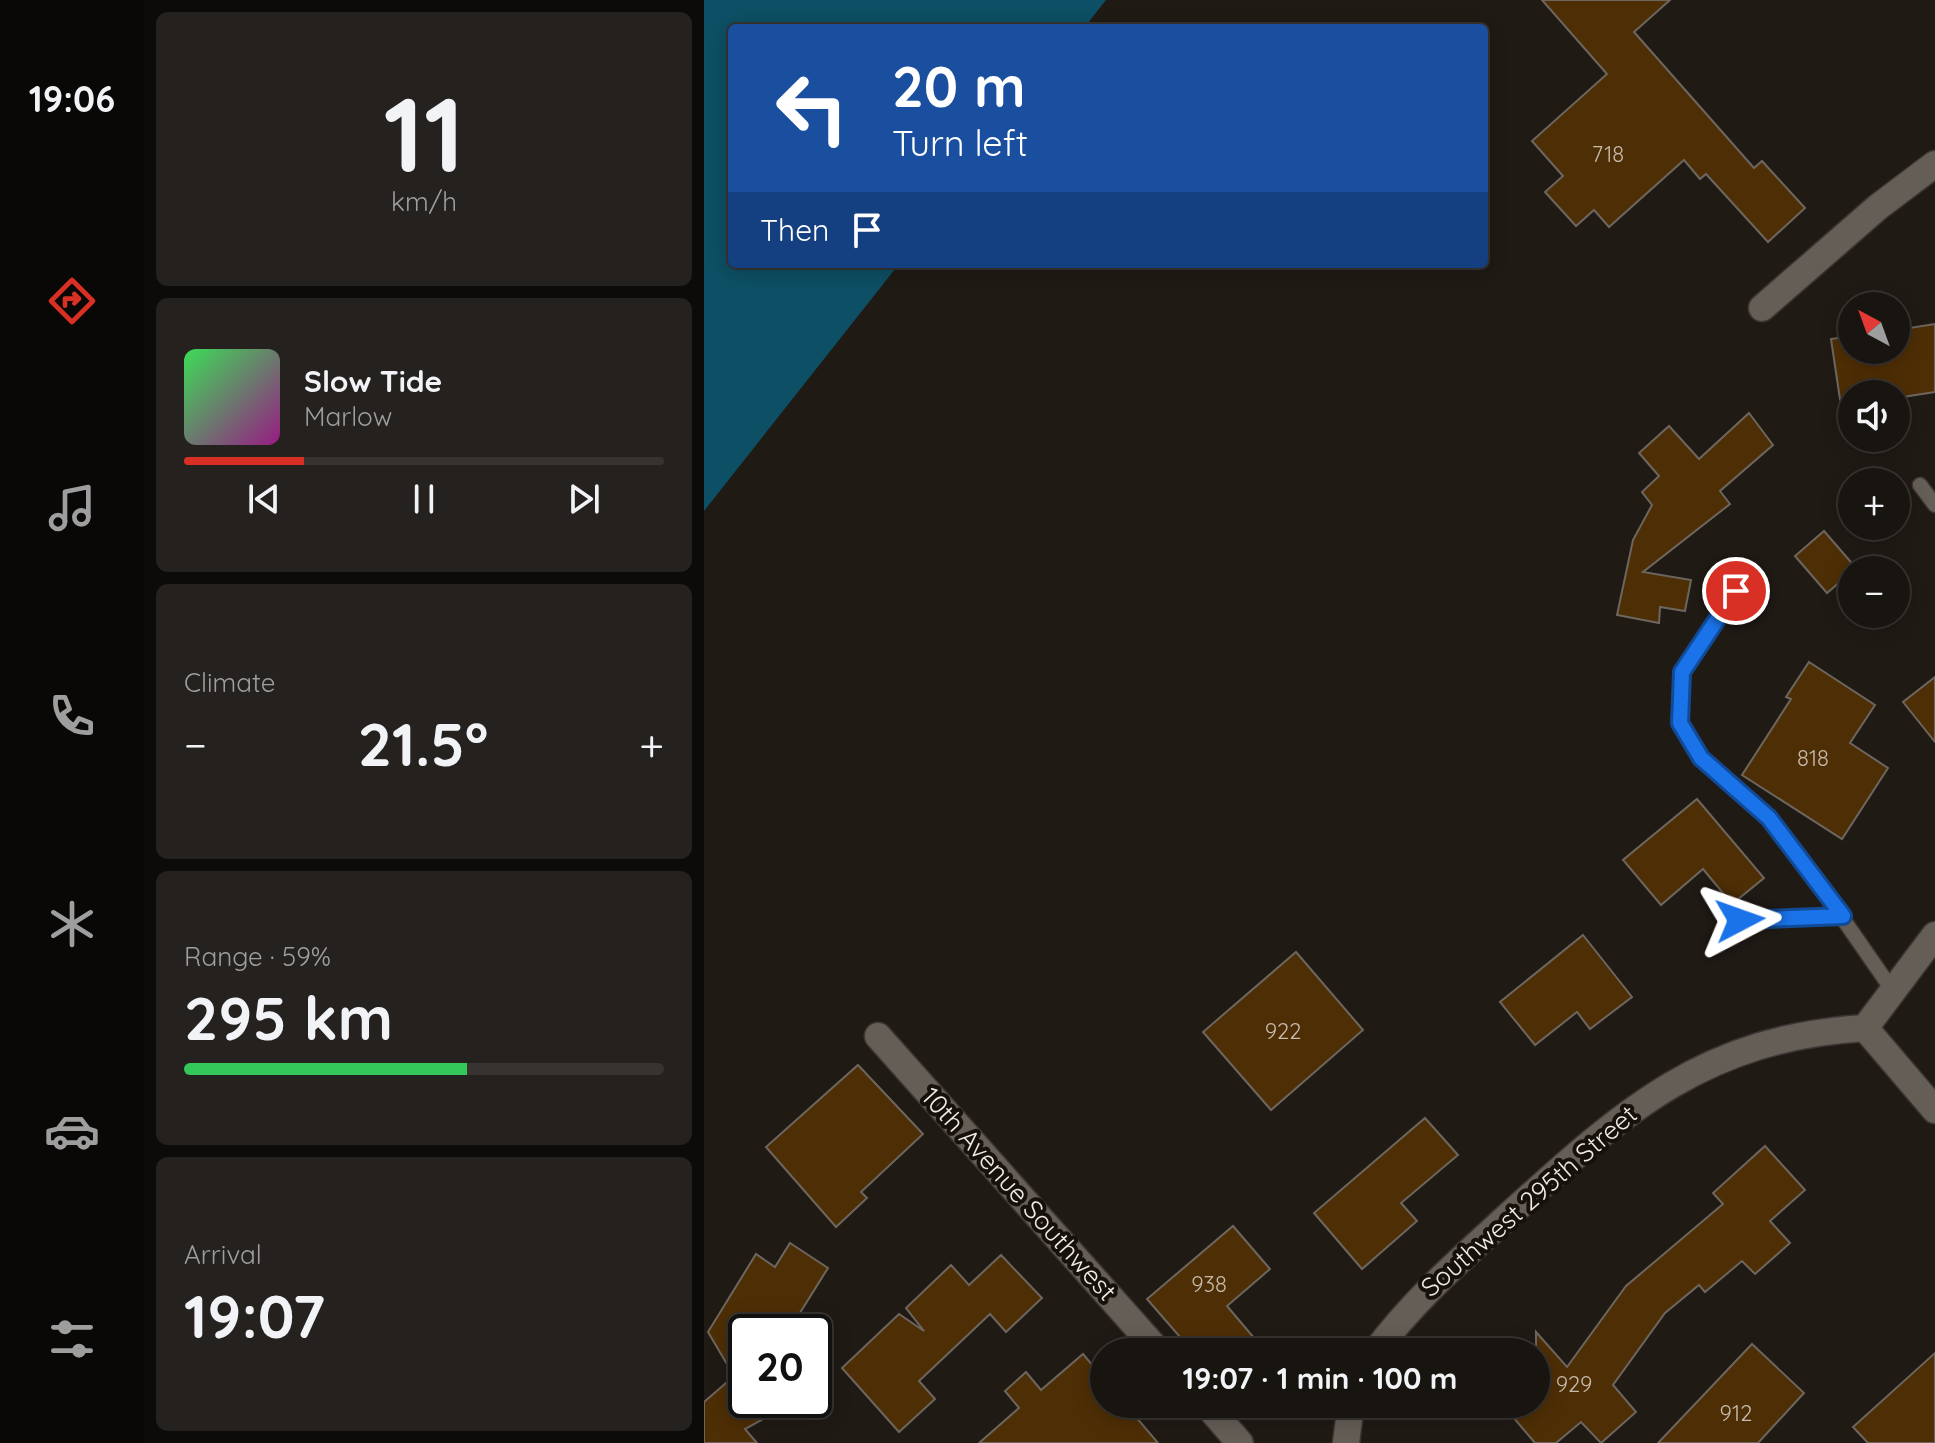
<!DOCTYPE html>
<meta charset="utf-8">
<style>
body{margin:0;font-family:Quicksand,sans-serif;background:#25211e;color:#f1f3f6;height:100vh;display:flex;flex-direction:column;font-size:30px;white-space:nowrap}
*{box-sizing:border-box;margin:0}
p{font-size:26px;color:#9f9e9f}
.icon{flex:none;width:44px;height:44px;fill:none;stroke:currentColor;stroke-width:2;stroke-linecap:round;stroke-linejoin:round}
.map{position:relative;flex:1;overflow:hidden}
.details{display:flex;flex-direction:column;gap:12px;padding:12px;background:#0d0b09;width:560px}
.details>*{flex:none}
.banner{position:absolute;left:24px;top:24px;width:760px;height:244px;border-radius:8px;box-shadow:0 4px 20px #0003,0 0 0 2px #363330;background:#1a4fa0;color:#fff;overflow:hidden}
.needle{width:52px;rotate:319deg}
.fabs{position:absolute;left:1134px;top:292px;display:grid;gap:16px}
.fabs a{display:grid;place-items:center;width:72px;height:72px;border-radius:50%;background:#181410;box-shadow:0 4px 20px #0003,0 0 0 2px #363330;font-size:40px}
.speed{position:absolute;left:24px;top:1314px;display:flex;gap:16px;font-size:40px;font-weight:700;text-align:center}
.speed>*{display:grid;place-content:center;width:104px;height:104px;border-radius:50%;background:#181410;box-shadow:0 4px 20px #0003,0 0 0 2px #363330;line-height:1}
.speed .limit{border:4px solid #111;border-radius:12px;background:#fff;color:#111}
.pin{position:absolute;display:grid;place-items:center;width:68px;height:68px;color:#fff;margin:-34px;border:4px solid #fff;border-radius:50%;box-shadow:0 2px 8px #0007}
.me{position:absolute;width:88px;margin:-44px;rotate:86deg;stroke-linejoin:round;filter:drop-shadow(0 0 6px #0008)}
.turn{display:flex;align-items:center;gap:28px;height:168px;padding:0 32px;font-size:36px}
.turn .icon{width:104px;height:104px;stroke-width:2.5}
.turn b{display:block;font-size:56px;line-height:68px}
.then{display:flex;align-items:center;height:76px;padding:0 32px;background:#0003;gap:16px;font-size:30px}
.big{font-size:60px;font-weight:700;line-height:1.1}
.details .widget{flex:1;display:flex;flex-direction:column;justify-content:center;gap:12px;min-width:0;padding:0 28px;border-radius:12px;background:#25211e}
.details .dial{align-items:center;gap:0}
.dial b{font-size:104px;line-height:1}
.song{display:flex;align-items:center;gap:24px}
.cover{width:96px;height:96px;border-radius:12px;background:linear-gradient(135deg,hsl(130 70% 55%),hsl(310 70% 35%))}
.played{height:8px;border-radius:4px;background:linear-gradient(90deg,#d93025 25%,#363330 25%)}
.keys{display:flex;justify-content:space-around;direction:ltr}
.heat{display:flex;justify-content:space-between;align-items:center;font-size:44px;direction:ltr}
.charge{height:12px;border-radius:6px;background:linear-gradient(90deg,#34c759 59%,#363330 0)}
.trip{position:absolute;left:386px;top:1338px;width:460px;height:80px;border-radius:40px;background:#181410;box-shadow:0 4px 20px #0003,0 0 0 2px #363330;font-weight:700;line-height:80px;text-align:center}
main{display:flex;flex:1;min-height:0}
.tab-bar{display:flex;flex-direction:column;width:144px;justify-content:space-around;align-items:center;background:#0a0806;color:#9f9e9f}
.tab-bar .icon{width:56px;height:56px}
.tab-bar .selected{color:#d93025}
.tab-bar b{font-size:36px;color:#f1f3f6}
.map>svg:first-child{display:block}
</style>
<main>
<nav class="tab-bar">
<b>19:06</b>
<svg class="icon selected" aria-label="directions" viewBox="0 0 24 24"><path d="M12 3l9 9-9 9-9-9zM9 14v-3h6M13 9l2 2-2 2"/></svg>
<svg class="icon" aria-label="music" viewBox="0 0 24 24"><path d="M9 18V5l10-2v13"/><circle cx="6" cy="18" r="3"/><circle cx="16" cy="16" r="3"/></svg>
<svg class="icon" aria-label="phone" viewBox="0 0 24 24"><path d="M5 4h4l2 5-3 2q2 4 5 5l2-3 5 2v4C11 20 4 13 5 4z"/></svg>
<svg class="icon" aria-label="climate" viewBox="0 0 24 24"><path d="M12 3v18M4 7l16 10M4 17L20 7"/></svg>
<svg class="icon" aria-label="car" viewBox="0 0 24 24"><path d="M5 17H2v-5l4-1 3-4h7l3 4 3 1v5h-3M9 17h6M6 11h13"/><circle cx="7" cy="17" r="2"/><circle cx="17" cy="17" r="2"/></svg>
<svg class="icon" aria-label="filters" viewBox="0 0 24 24"><path d="M4 7h16M4 17h16"/><circle cx="9" cy="7" r="2"/><circle cx="15" cy="17" r="2"/></svg>
</nav>
<section class="details">
<div class="widget dial"><b>11</b><p>km/h</p></div>
<div class="widget">
<div class="song"><i class="cover"></i><div><b>Slow Tide</b><p>Marlow</p></div></div>
<div class="played"></div>
<div class="keys"><svg class="icon" aria-label="previous" viewBox="0 0 24 24"><path d="M18 5L8 12l10 7zM5 5v14"/></svg><svg class="icon" aria-label="pause" viewBox="0 0 24 24"><path d="M8 5v14M16 5v14"/></svg><svg class="icon" aria-label="next" viewBox="0 0 24 24"><path d="M6 5l10 7-10 7zM19 5v14"/></svg></div>
</div>
<div class="widget"><p>Climate</p>
<div class="heat"><a>−</a><b class="big">21.5°</b><a>+</a></div>
</div>
<div class="widget"><p>Range · 59%</p><b class="big">295 km</b><div class="charge"></div></div>
<div class="widget"><p>Arrival</p><b class="big">19:07</b></div>
</section>
<div class="map">
<svg width="1231" height="1443" viewBox="0 0 1231 1443">
<rect width="100%" height="100%" fill="#201a15"/>
<polygon fill="#0d4f64" points="0,0 402,0 380,28 28,28 28,264 195,264 0,511"/>
<g fill="#4e2e05" stroke="#6d665f" stroke-width="2">
<polygon points="838,0 966,0 930,32 1050,168 1058,161 1101,208 1064,242 1002,174 996,179 980,160 905,227 890,210 872,226 841,192 859,176 828,141 903,74"/>
<polygon points="1231,324 1231,392 1192,398 1192,394 1148,394 1148,404 1137,406 1127,339 1148,336 1148,350 1192,350 1192,330"/>
<polygon points="1045,413 1069,445 1016,491 1026,504 939,572 987,580 981,611 956,607 955,623 913,615 929,540 948,505 938,492 955,476 935,453 965,426 995,459"/>
<polygon points="1120,531 1152,568 1123,593 1091,556"/>
<polygon points="1105,662 1171,705 1146,743 1184,768 1138,839 1038,775 1087,699 1082,697"/>
<polygon points="1231,677 1231,742 1199,702"/>
<polygon points="993,799 1060,878 1028,904 999,869 957,905 919,860"/>
<polygon points="879,935 928,997 886,1029 873,1012 831,1045 796,1002"/>
<polygon points="592,952 659,1030 567,1110 499,1032"/>
<polygon points="154,1065 219,1134 157,1192 163,1198 132,1227 62,1147"/>
<polygon points="721,1118 754,1155 697,1203 713,1221 658,1269 610,1213"/>
<polygon points="1061,1146 1101,1190 1066,1221 1086,1243 1051,1274 1038,1261 1001,1292 995,1285 961,1313 909,1385 932,1412 897,1443 877,1422 852,1443 831,1443 798,1404 832,1404 832,1332 863,1367 922,1286 1019,1204 1009,1193"/>
<polygon points="529,1226 566,1269 523,1306 562,1352 489,1352 443,1299"/>
<polygon points="86,1243 124,1268 84,1332 42,1332 42,1400 94,1400 41,1429 53,1443 0,1443 0,1402 30,1376 4,1332 52,1254 71,1267"/>
<polygon points="297,1255 338,1298 302,1332 286,1314 215,1381 231,1399 195,1432 138,1368 195,1314 220,1331 202,1308 247,1265 265,1285"/>
<polygon points="1048,1344 1100,1393 1054,1443 954,1443"/>
<polygon points="1231,1353 1231,1443 1164,1443 1149,1427"/>
<polygon points="379,1354 400,1379 400,1404 421,1404 454,1443 275,1443 315,1408 301,1391 322,1372 337,1390"/>
</g>
<g fill="none" stroke-linecap="round" stroke-linejoin="round">
<g stroke="#3b3735" stroke-width="17">
<g id="service">
<polyline points="1216,485 1231,505"/>
<polyline points="1032,591 978,672 976,723 997,758 1065,818 1094,854 1189,991"/>
<polyline points="1036,920 1139,916"/>
</g>
</g>
<g stroke="#3b3735" stroke-width="29">
<g id="minor">
<polyline points="1058,308 1174,207 1231,164"/>
<polyline points="1161,1028 1231,1110"/>
<polyline points="174,1036 455,1352"/>
<path d="M671 1352C711 1299 754 1262 803 1217 919 1112 998 1038 1161 1028L1231 935"/>
<polyline points="502,1404 536,1443"/>
<polyline points="642,1443 647,1404"/>
</g>
</g>
<use href="#service" stroke="#655e57" stroke-width="14"/>
<use href="#minor" stroke="#655e57" stroke-width="26"/>
</g>
<g fill="none" stroke-linecap="round" stroke-linejoin="round">
<g stroke="#114b97" stroke-width="20">
<polyline id="route" points="1032,591 978,672 976,723 997,758 1065,818 1139,916 1036,920"/>
</g>
<use href="#route" stroke="#1a73e8" stroke-width="14"/>
</g>
<g text-anchor="middle" stroke-width="8" stroke-linejoin="round" paint-order="stroke">
<g font-size="22" fill="#c6bbae">
<text x="904" y="162">718</text>
<text x="1109" y="766">818</text>
<text x="579" y="1039">922</text>
<text x="505" y="1292">938</text>
<text x="870" y="1392">929</text>
<text x="1032" y="1421">912</text>
</g>
<g font-size="26" fill="#eeeae6" stroke="#17110c">
<text transform="translate(315 1194) rotate(48)" y="9">10th Avenue Southwest</text>
<text transform="translate(825 1201) rotate(-41)" y="9">Southwest 295th Street</text>
</g>
</g>
</svg>
<div class="fabs">
<a><svg class="needle" viewBox="-14 -14 28 28"><path d="M0-13l5 13h-10z" fill="#e53935"/><path d="M0 13l5-13h-10z" fill="#9f9e9f"/></svg></a>
<a><svg class="icon" aria-label="sound" viewBox="0 0 24 24"><path d="M4 9h4l5-4v14l-5-4H4zM17 9q2 3 0 6"/></svg></a>
<a>+</a>
<a>−</a>
</div>
<div class="speed"><div class="limit">20</div></div>
<div class="pin" style="left:1032px;top:591px;background:#d93025"><svg class="icon" aria-label="arrive" viewBox="0 0 24 24"><path d="M6 21V4h12l-3 4 3 4H6"/></svg></div>
<svg class="me" style="left:1036px;top:920px" viewBox="-20 -20 40 40"><path d="M0-17L14 15 0 8-14 15z" fill="#1a73e8" stroke="#fff" stroke-width="4"/></svg>
<div class="trip">19:07 · 1 min · 100 m</div>
<div class="banner">
<div class="turn"><svg class="icon" aria-label="left" viewBox="0 0 24 24"><path d="M17 20v-9H6M10 6l-5 5 5 5"/></svg><div><b>20 m</b>Turn left</div></div>
<div class="then">Then<svg class="icon" aria-label="arrive" viewBox="0 0 24 24"><path d="M6 21V4h12l-3 4 3 4H6"/></svg></div>
</div>
</div>
</main>
